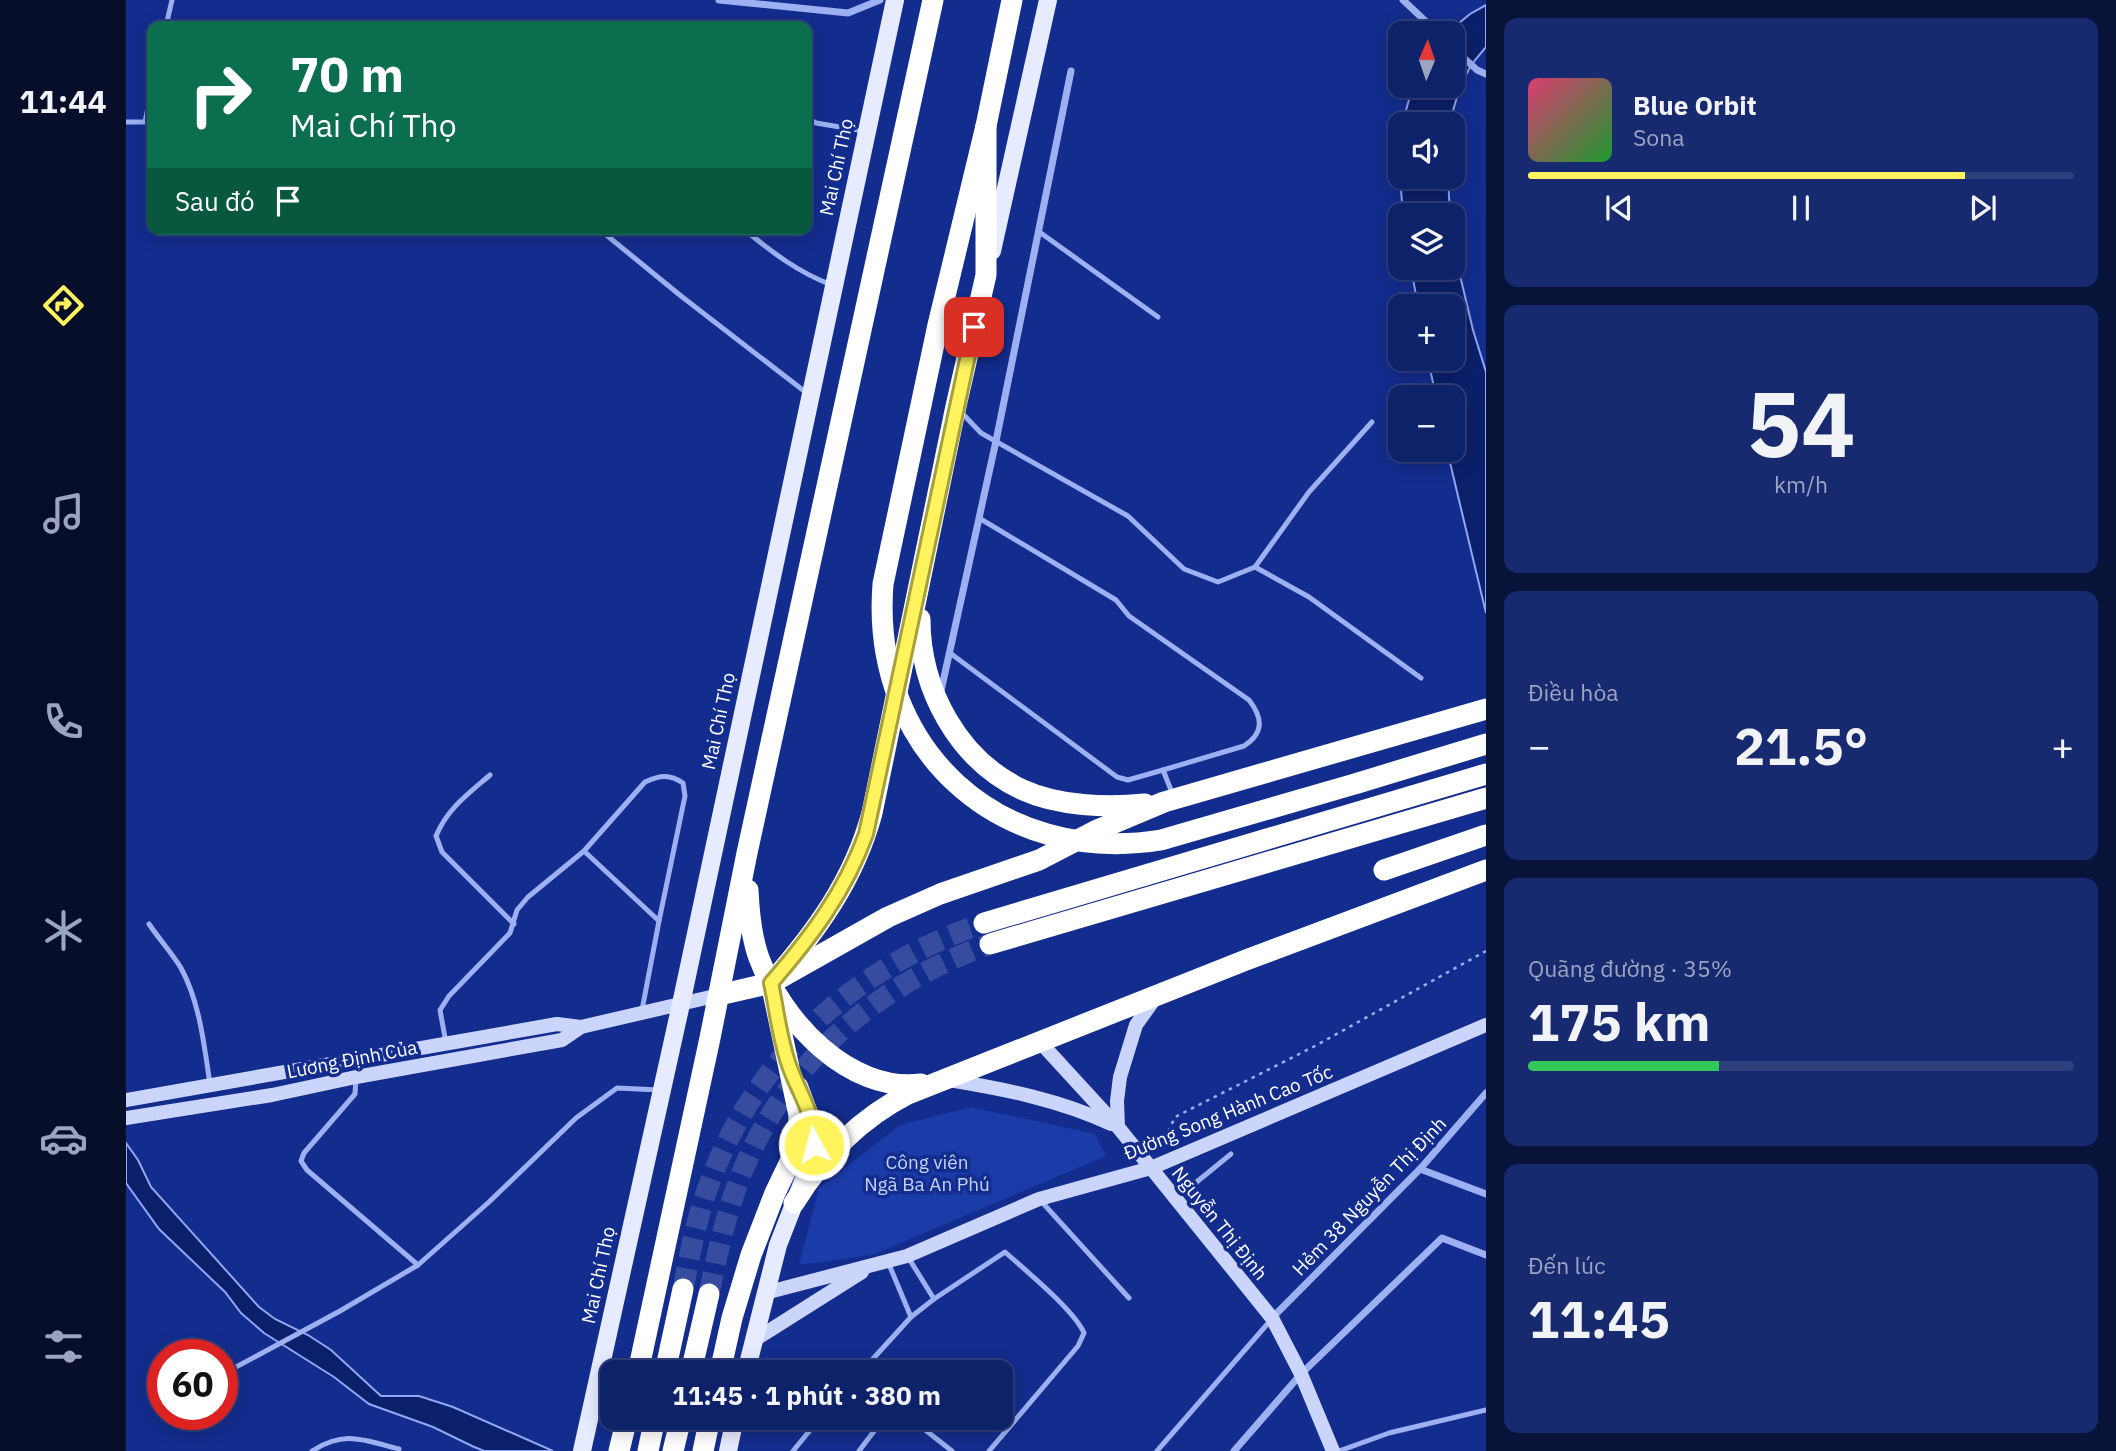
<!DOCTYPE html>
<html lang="vi">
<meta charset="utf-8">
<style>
body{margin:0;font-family:"IBM Plex Sans",sans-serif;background:#172a70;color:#f1f3f6;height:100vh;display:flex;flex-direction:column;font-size:26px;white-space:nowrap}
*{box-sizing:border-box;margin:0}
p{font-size:23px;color:#9ba4c1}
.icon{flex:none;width:38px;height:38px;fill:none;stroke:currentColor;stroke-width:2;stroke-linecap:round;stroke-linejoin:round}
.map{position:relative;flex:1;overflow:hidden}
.sheet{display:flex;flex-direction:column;gap:18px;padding:18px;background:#08133a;width:630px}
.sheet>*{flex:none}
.banner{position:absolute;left:21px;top:21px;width:665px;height:214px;border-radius:14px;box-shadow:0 4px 18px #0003,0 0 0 2px #2e3f7e;background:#0b6e4f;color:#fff;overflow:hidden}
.needle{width:46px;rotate:2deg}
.fabs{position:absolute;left:1262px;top:21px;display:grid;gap:14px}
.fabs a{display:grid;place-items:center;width:77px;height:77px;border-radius:14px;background:#0e226a;box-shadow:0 4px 18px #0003,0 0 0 2px #2e3f7e;font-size:35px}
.speed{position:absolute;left:21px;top:1339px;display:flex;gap:14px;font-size:35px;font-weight:700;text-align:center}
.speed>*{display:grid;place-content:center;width:91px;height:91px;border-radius:50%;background:#0e226a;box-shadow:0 4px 18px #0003,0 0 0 2px #2e3f7e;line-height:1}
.speed .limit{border:10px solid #d22;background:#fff;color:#111}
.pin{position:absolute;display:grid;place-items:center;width:60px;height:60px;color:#fff;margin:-30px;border-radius:14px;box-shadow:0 4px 10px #0006}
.me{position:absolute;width:77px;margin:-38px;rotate:353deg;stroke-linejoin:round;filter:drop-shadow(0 0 5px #0008)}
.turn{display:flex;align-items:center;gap:24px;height:147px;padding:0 28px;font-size:32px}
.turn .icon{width:91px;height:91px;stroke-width:2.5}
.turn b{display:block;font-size:49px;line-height:60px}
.then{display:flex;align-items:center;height:66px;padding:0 28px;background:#0003;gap:14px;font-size:26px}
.big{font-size:52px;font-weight:700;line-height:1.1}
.sheet .tile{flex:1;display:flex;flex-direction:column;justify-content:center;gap:10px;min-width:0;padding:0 24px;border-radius:14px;background:#172a70}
.sheet .dial{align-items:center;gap:0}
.dial b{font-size:91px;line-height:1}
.song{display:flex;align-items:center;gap:21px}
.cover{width:84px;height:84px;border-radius:10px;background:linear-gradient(135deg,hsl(340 70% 55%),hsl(130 70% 35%))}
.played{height:7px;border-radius:4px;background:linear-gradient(90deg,#fff45d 80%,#2e3f7e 80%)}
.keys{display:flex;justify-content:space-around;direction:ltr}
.heat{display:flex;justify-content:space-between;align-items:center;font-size:38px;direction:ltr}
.charge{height:10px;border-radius:5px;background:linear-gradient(90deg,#34c759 35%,#2e3f7e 0)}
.trip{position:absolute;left:474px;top:1360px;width:413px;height:70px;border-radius:14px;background:#0e226a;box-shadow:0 4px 18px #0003,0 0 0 2px #2e3f7e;font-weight:700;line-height:70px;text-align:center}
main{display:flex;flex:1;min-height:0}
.dock{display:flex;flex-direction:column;width:126px;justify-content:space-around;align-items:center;background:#060e2a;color:#9ba4c1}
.dock .icon{width:49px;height:49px}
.dock .on{color:#fff45d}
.dock b{font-size:32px;color:#f1f3f6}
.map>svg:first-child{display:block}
</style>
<main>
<nav class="dock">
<b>11:44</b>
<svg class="icon on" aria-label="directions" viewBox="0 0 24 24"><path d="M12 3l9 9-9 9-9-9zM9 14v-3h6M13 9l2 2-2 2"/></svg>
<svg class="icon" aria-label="music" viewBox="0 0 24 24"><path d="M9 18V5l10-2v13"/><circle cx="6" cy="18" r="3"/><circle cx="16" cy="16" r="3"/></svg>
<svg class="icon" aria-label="phone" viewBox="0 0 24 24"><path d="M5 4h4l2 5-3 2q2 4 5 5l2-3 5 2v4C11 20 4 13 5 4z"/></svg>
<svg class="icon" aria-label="climate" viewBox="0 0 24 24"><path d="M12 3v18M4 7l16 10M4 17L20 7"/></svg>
<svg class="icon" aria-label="car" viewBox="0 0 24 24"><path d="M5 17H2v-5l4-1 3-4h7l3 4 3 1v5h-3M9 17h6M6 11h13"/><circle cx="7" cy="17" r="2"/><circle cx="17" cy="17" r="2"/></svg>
<svg class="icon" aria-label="filters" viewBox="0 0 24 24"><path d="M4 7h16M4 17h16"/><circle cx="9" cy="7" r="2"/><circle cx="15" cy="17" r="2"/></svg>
</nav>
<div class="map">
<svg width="1360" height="1451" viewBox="0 0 1360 1451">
<rect width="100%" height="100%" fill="#132d8e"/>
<polygon fill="#1b3ba8" points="845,1107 969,1134 980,1156 746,1255 673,1265 693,1188 774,1125"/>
<g fill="#0c1f6a" stroke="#8fa7f4" stroke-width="2">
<polygon points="1360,5 1360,47 1345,65 1334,87 1323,124 1276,124 1287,86 1326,86 1326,33 1321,33 1344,14"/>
<polygon points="1274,177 1322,177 1324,215 1277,215"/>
<polygon points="1327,246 1347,330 1360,372 1360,613 1321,450 1326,450 1326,397 1310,397 1302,359 1326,359 1326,306 1292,306 1285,268 1326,268"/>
<polygon points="0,1143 12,1160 25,1187 133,1307 149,1319 182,1335 205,1350 255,1396 293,1396 327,1407 427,1451 358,1451 346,1446 307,1427 243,1404 208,1377 138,1333 115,1313 99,1292 33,1229 0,1183"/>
</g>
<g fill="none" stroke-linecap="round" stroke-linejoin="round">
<g stroke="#364c9f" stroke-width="21" stroke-dasharray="21 10" stroke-linecap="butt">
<path d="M557 1289C563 1258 569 1226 579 1196 624 1061 725 968 858 923"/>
<path d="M583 1294C591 1255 599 1217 613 1180 657 1064 749 985 864 944"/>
</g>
<polyline stroke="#9db0f1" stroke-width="2.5" stroke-dasharray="3.5 5" stroke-linecap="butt" points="1035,1147 1049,1117 1189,1046 1360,951"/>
<g stroke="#9db0f1" stroke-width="5">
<polyline points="40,26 46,0"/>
<polyline points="681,118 690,123 738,131"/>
<polyline points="0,122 19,122 26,88"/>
<polyline points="473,229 555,296 682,394"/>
<path d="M618 229C644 251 673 273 706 285"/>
<polyline points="912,231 1032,317"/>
<polyline points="834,411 855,433 1002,516 1058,569 1092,582 1129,567 1183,597 1295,678"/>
<path d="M853 518 990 600 1003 616 1123 700C1137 718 1138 733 1118 746L1037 770 1047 795"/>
<polyline points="1129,567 1183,492 1246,422"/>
<polyline points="824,653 991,777 1002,780 1037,770"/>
<path d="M364 775C342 794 321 809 310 836L316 852 388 924"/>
<polyline points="458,851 533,921 516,1010"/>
<path d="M23 924C33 939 46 953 55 968 74 1003 78 1045 84 1084"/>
<path d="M320 1043 314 1010 323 996 384 933 391 910 402 897 458 851 519 782C534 775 544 774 557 783L559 796 533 921"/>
<polyline points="230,1078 229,1094 178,1153 175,1161 181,1170 292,1265"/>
<polyline points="1051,1198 1105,1154"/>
<polyline points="915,1201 1003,1298"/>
<polyline points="782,1257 808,1299"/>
<polyline points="762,1262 785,1317"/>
<path d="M735 1372 785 1317 808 1299 879 1252C899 1270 948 1310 958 1333L952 1346 863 1451"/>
<polyline points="97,1374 214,1311 292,1265 363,1202 450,1118 491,1088 533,1090"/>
<polyline points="643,1418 683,1429"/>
<polyline points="784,1418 826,1451"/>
<path d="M186 1451C219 1430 237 1440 273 1449"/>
<polyline points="667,1451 694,1418"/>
<polyline points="733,1451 758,1418"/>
<polyline points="1031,1451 1144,1321"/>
<polyline points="1213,1451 1263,1433 1360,1410"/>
</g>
<g stroke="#9db0f1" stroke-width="7">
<polyline points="593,0 722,13 754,0"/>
<polyline points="1277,0 1312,33"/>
<polyline points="1326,47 1351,70 1360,74"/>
<polyline points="815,691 870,441 945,71"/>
<polyline points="1294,1169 1360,1194"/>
<polyline points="1146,1318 1294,1169 1360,1093"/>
<polyline points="1108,1451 1175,1374 1316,1238 1360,1255"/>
</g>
<g stroke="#cbd5fc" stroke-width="14">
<polyline points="914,1042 992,1127 1146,1318 1175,1374 1207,1451"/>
<path d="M823 1080C878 1089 934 1100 985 1124"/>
<polyline points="0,1100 431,1024 455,1027 593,995"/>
<polyline points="0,1118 146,1095 230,1077 436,1040 455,1027"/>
<polyline points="992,1127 991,1101 994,1077 1010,1025 1030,997"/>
<polyline points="639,1293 781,1256 913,1199 1025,1168 1360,1025"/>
<polyline points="627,1341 736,1272"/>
</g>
<g stroke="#e7ebff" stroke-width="18">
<polyline points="866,251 922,0"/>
<polyline points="620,1372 652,1245 686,1158 686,1121 673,1086"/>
<polyline points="456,1451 555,1004 769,0"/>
<polyline points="602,1451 609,1418"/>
</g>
<g stroke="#fff" stroke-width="21">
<path d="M794 619C794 689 832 760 897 790 932 806 981 808 1019 804"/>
<polyline points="1232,783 1360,744"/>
<polyline points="1258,870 1360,835"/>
<path d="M622 890C623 913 625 936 633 958 656 1021 723 1093 795 1084"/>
<polyline points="858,923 1360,774"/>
<polyline points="864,944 1360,798"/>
<path d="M645 983C690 932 728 880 746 813L830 406 860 275V126L886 0"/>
<polyline points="593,995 645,983 762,917 814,894 913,860 969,831 1038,802 1360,709"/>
<path d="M668 1203C697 1156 733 1119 782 1094L1120 960 1360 870"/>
<polyline points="512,1372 584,1038 621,853 807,0"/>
<polyline points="539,1372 557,1289"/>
<polyline points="565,1372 583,1294"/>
<polyline points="594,1372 606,1318 625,1255 649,1193 672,1145 673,1115 645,983"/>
<polyline points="493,1451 501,1418"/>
<polyline points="522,1451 529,1418"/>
<polyline points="547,1451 555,1418"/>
<polyline points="577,1451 584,1418"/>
</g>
<path stroke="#fff" stroke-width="21" d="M860 126 812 325 757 584C744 749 873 866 1035 840L1232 783"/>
</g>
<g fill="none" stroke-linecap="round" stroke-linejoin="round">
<g stroke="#a69f3c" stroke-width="18">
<path id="route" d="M688 1145C688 1113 675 1097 664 1068 654 1042 651 1011 645 983 685 937 719 892 740 834L848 327"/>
</g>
<use href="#route" stroke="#fff45d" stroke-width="12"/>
</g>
<g text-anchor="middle" stroke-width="7" stroke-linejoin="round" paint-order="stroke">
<g font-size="19" fill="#fff" stroke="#132d8e">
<text transform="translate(710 167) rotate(-78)" y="7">Mai Chí Thọ</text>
<text transform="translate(592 721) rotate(-78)" y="7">Mai Chí Thọ</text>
<text transform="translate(226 1059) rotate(-11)" y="7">Lương Định Của</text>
<text transform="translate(1102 1112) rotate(-22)" y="7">Đường Song Hành Cao Tốc</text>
<text transform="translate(1243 1196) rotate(-46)" y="7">Hẻm 38 Nguyễn Thị Định</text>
<text transform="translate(1094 1223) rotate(51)" y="7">Nguyễn Thị Định</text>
<text transform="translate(472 1275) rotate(-78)" y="7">Mai Chí Thọ</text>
</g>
<g font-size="19" fill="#c4d1fc" stroke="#132d8e">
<text x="801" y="1169">Công viên<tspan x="801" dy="22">Ngã Ba An Phú</tspan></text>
</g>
</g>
</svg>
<div class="fabs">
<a><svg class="needle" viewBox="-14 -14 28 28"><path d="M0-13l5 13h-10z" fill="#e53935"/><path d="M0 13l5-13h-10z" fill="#9ba4c1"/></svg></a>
<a><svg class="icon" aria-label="sound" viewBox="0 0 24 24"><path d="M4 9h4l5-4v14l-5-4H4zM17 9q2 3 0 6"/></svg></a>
<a><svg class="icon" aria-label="layers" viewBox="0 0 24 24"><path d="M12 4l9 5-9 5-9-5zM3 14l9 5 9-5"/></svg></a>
<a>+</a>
<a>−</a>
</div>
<div class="speed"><div class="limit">60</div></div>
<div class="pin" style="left:848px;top:327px;background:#d93025"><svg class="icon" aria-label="arrive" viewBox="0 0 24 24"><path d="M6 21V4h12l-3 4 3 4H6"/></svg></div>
<svg class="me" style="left:688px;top:1145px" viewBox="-20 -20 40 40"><circle r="17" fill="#fff45d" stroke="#fff" stroke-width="3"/><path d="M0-11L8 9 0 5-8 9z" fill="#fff"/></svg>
<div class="trip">11:45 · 1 phút · 380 m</div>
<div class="banner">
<div class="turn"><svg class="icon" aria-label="right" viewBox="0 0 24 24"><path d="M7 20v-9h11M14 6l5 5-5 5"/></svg><div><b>70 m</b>Mai Chí Thọ</div></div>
<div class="then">Sau đó<svg class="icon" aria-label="arrive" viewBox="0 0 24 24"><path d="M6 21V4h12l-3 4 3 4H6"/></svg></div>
</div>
</div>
<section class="sheet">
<div class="tile">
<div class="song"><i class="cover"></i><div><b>Blue Orbit</b><p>Sona</p></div></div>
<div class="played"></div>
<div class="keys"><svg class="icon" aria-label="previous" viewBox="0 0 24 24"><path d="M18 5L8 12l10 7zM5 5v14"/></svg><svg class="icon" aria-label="pause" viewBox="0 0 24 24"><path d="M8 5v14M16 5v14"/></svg><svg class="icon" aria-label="next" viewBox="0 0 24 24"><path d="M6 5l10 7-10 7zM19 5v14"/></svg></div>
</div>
<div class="tile dial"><b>54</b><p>km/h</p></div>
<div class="tile"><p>Điều hòa</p>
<div class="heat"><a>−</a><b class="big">21.5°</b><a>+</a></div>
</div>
<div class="tile"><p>Quãng đường · 35%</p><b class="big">175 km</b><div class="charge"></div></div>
<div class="tile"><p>Đến lúc</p><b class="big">11:45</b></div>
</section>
</main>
